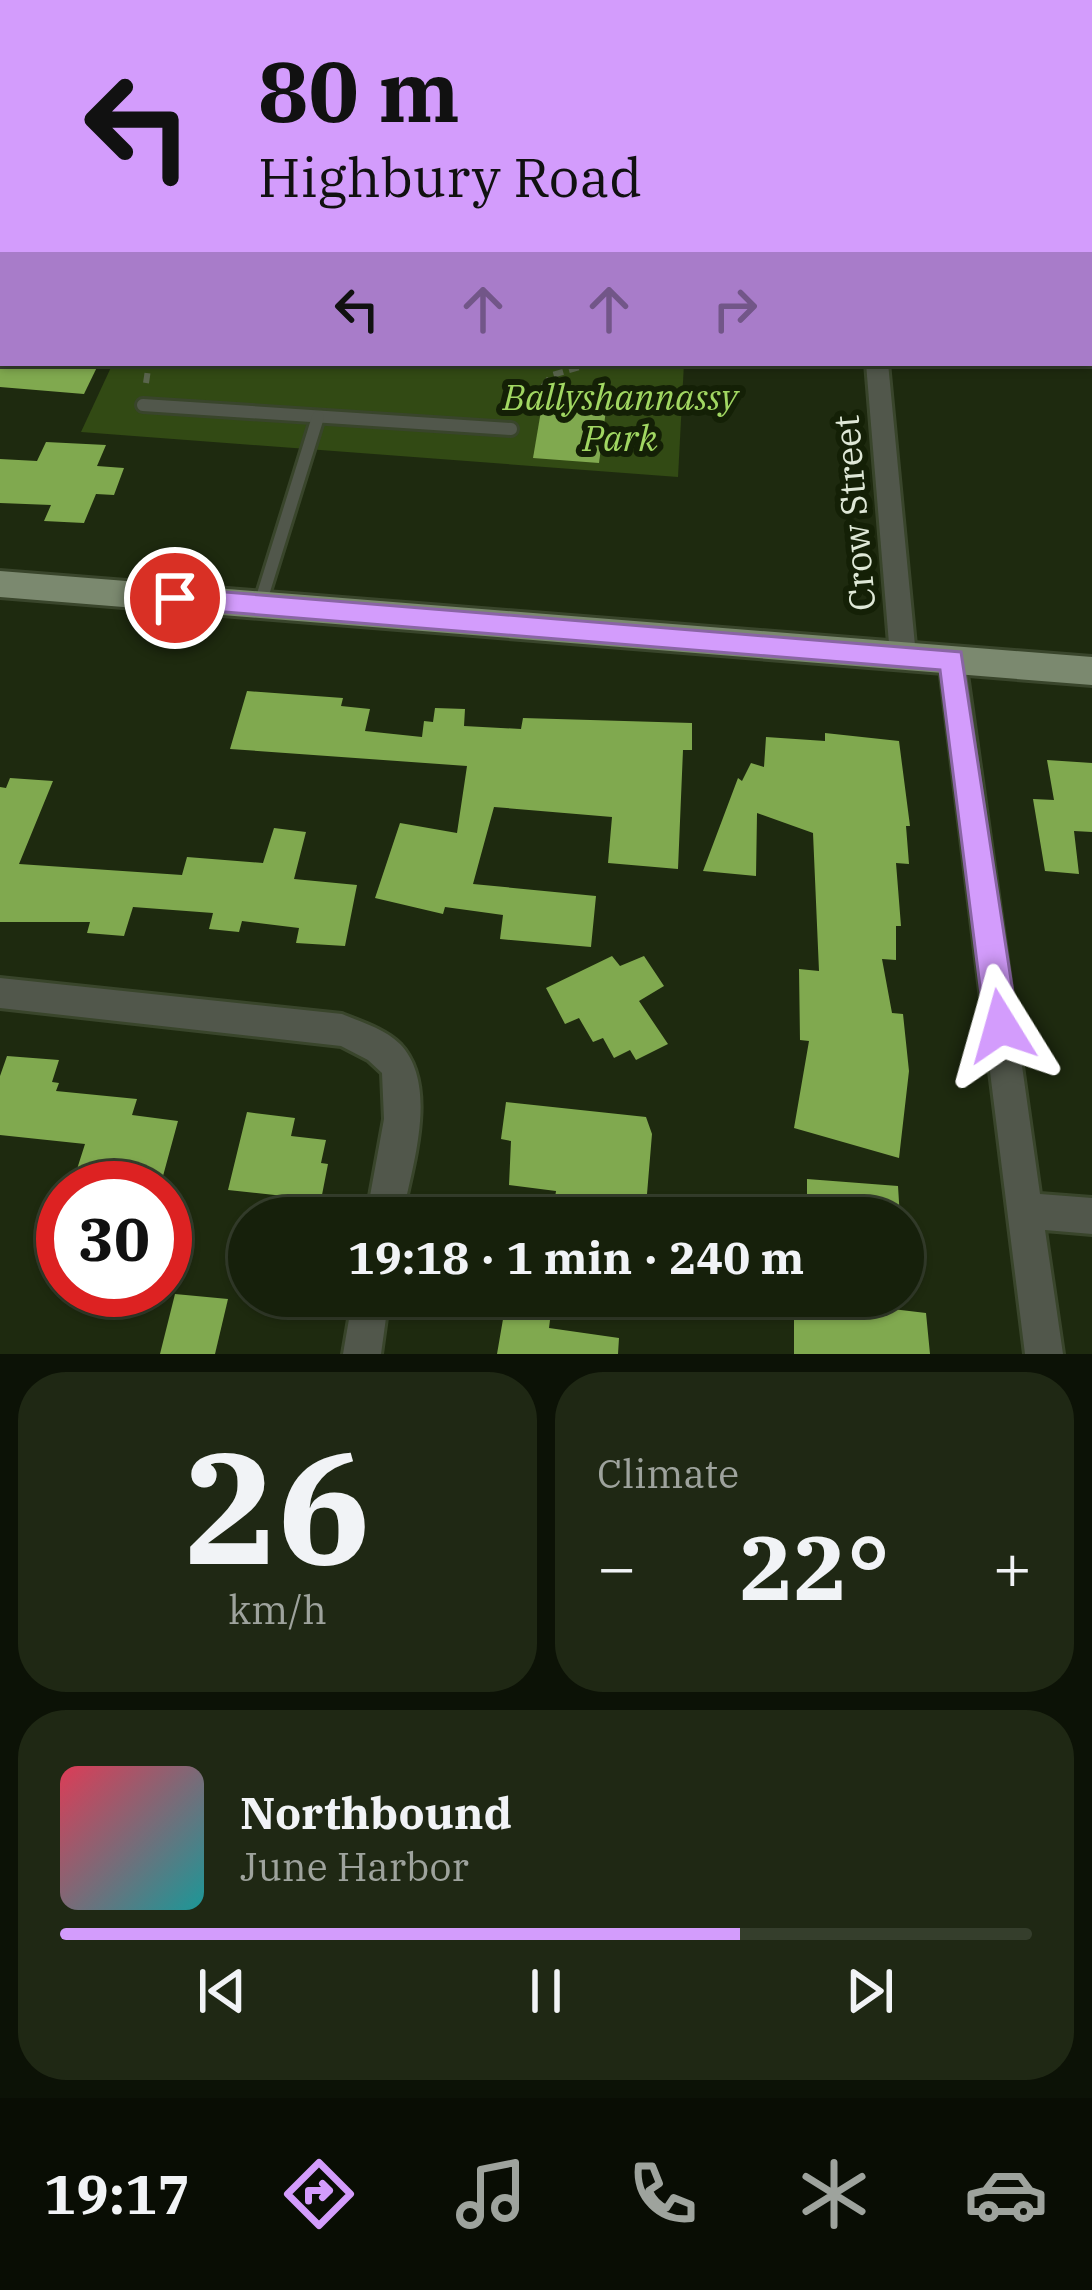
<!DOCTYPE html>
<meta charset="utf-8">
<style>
body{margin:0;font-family:"IBM Plex Serif",serif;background:#1f2814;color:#f1f3f6;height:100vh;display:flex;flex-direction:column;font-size:45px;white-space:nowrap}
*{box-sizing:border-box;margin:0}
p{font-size:39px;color:#9ea39d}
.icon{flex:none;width:66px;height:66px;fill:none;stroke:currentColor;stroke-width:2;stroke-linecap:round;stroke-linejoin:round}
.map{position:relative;height:1354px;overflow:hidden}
.sheet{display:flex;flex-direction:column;gap:18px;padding:18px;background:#0c1206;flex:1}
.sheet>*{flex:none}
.hud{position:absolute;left:0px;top:0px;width:1092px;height:366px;box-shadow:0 3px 9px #0004,0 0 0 3px #353e2c;background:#d39cfc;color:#111;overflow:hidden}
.speed{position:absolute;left:36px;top:1161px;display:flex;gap:24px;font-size:60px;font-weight:700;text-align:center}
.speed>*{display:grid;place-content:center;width:156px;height:156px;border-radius:50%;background:#16200b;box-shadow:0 3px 9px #0004,0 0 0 3px #353e2c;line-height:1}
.speed .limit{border:18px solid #d22;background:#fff;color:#111}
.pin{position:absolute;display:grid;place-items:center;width:102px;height:102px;color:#fff;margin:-51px;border:6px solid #fff;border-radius:50%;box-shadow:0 3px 12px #0007}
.me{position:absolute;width:132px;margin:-66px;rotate:352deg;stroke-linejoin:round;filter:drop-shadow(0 0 9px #0008)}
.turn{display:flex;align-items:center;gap:42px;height:252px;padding:0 60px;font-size:54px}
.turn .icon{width:156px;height:156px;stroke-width:2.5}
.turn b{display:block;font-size:84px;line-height:102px}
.lanes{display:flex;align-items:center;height:114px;padding:0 60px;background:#0003;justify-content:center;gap:60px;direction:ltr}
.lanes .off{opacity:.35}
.big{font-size:90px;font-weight:700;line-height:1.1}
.sheet .tile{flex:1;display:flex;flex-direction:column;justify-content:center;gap:18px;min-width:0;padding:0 42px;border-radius:48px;background:#1f2814}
.sheet .dial{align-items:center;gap:0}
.dial b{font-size:156px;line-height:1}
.song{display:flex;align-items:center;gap:36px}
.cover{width:144px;height:144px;border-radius:18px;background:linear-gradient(135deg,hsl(350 70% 55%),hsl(180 70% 35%))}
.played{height:12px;border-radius:6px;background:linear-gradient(90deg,#d39cfc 70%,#353e2c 70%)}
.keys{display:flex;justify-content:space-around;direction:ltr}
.heat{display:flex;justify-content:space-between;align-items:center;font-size:66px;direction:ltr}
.sheet .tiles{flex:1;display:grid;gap:18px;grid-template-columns:1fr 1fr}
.tile:last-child{grid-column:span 2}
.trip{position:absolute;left:228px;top:1197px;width:696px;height:120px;border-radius:60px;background:#16200b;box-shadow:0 3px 9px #0004,0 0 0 3px #353e2c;font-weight:700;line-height:120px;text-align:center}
.menu{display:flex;height:192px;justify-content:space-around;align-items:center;background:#090d04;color:#9ea39d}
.menu .icon{width:84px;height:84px}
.menu .current{color:#d39cfc}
.menu b{font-size:54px;color:#f1f3f6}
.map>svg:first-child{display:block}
</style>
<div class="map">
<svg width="1092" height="1354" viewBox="0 0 1092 1354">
<rect width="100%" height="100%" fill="#1e2a0f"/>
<polygon fill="#324a14" points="113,363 684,363 678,477 81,432"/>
<g fill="#80a94f">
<polygon points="0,363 99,363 84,394 0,387"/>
<polygon points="542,405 606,410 599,463 533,458"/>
<polygon points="46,442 106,445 97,466 124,468 114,495 96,494 84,523 44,521 51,505 0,503 0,459 37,461"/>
<polygon points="247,691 343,698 341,706 370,709 365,731 422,737 424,721 433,722 435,708 465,709 464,726 521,729 523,718 692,723 692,750 683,750 678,869 608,863 612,817 494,807 473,884 596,896 591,947 500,939 503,915 445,907 443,914 375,898 400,823 457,833 467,766 230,749"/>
<polygon points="825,733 899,741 910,826 906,826 909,864 896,863 901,926 896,926 896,960 882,959 892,1013 903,1014 909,1071 899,1158 794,1128 809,1041 800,1040 799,969 819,971 813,833 757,813 756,876 703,871 738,778 742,781 751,763 764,767 766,737 825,741"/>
<polygon points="1047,760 1092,763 1092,832 1074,831 1079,874 1045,871 1033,799 1054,800"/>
<polygon points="10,778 53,781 19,864 182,875 187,857 263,863 274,828 306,832 294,879 357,885 345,946 296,943 299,928 242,921 239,932 209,929 213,913 133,907 124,936 87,933 90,922 0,922 0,787 6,788"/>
<polygon points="612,956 620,966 644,956 664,986 639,1001 668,1044 636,1060 630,1050 614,1058 603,1038 593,1042 579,1018 565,1024 546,988"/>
<polygon points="7,1056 59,1060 52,1082 59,1083 56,1091 137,1099 132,1115 178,1121 163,1176 131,1172 126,1188 71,1188 85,1144 0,1135 0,1076"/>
<polygon points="506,1102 646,1117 652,1134 645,1218 552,1218 556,1191 509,1185 511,1141 501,1139"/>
<polygon points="247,1112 295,1118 291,1136 326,1140 321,1163 328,1164 321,1200 228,1190"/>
<polygon points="807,1179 898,1186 900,1218 807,1218"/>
<polygon points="175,1294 228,1299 215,1354 160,1354"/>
<polygon points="507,1296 553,1296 549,1328 619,1338 618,1354 497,1354"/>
<polygon points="842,1303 926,1313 930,1354 794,1354 794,1310 842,1316"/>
</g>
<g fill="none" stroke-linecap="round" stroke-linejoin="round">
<g stroke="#39452b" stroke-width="18">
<g id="lane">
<polyline points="143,405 511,429"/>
<polyline points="260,604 318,417"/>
</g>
</g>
<g stroke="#39452b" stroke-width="6">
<g id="street">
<polygon points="45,0 114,0 116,3 47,3"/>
<polygon points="798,0 814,0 816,3 800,3"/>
<rect x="1089" y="69" width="3" height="10"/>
<rect x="0" y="249" width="3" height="12"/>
<polygon points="866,363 888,363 916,656 912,664 894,664 890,656"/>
<polygon points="952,649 961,652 965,660 1040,1194 1092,1198 1092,1234 1045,1230 1063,1354 1025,1354 939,660 943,652"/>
<path d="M0 978 342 1014C361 1022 385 1029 400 1044 440 1086 411 1169 402 1218H366L384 1119 382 1073 368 1060 341 1046 0 1008Z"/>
<polygon points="353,1296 389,1296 381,1354 343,1354"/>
</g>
</g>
<g stroke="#39452b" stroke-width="6">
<polygon id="primary" points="0,571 1092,657 1092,685 0,597"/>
</g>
<g stroke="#5a654d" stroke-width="6" stroke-dasharray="10 6" stroke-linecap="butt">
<polyline points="146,383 149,363"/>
<polyline points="524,412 552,375 594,363"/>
</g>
<use href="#lane" stroke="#51574b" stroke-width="12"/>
<use href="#street" fill="#51574b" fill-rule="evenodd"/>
<use href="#primary" fill="#7b896f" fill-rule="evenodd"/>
</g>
<polygon fill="#d39cfc" stroke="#8965a4" stroke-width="3" points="175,588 961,652 1018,1026 1013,1037 1001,1042 989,1037 985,1026 940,670 175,608 162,598"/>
<g text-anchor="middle" stroke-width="12" stroke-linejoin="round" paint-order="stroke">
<g font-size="36" font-style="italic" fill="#a1d762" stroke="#142006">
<text x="620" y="410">Ballyshannassy<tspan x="620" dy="41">Park</tspan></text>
</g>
<g font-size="36" fill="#dfe8d7" stroke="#142006">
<text transform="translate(854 513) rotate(-95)" y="13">Crow Street</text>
</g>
</g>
</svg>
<div class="speed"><div class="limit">30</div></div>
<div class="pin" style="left:175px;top:598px;background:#d93025"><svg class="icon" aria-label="arrive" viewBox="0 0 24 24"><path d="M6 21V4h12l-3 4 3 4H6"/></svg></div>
<svg class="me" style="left:1001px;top:1026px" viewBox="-20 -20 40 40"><path d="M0-17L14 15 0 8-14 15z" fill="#d39cfc" stroke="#fff" stroke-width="4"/></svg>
<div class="trip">19:18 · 1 min · 240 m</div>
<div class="hud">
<div class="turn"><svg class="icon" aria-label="left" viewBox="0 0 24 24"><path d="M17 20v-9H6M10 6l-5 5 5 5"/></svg><div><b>80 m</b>Highbury Road</div></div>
<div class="lanes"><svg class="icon" aria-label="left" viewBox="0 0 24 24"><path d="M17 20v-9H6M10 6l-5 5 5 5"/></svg><svg class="icon off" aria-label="ahead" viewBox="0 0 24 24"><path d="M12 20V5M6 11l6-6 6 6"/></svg><svg class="icon off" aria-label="ahead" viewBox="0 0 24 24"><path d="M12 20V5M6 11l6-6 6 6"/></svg><svg class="icon off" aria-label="right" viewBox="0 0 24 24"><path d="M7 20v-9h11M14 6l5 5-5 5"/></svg></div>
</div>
</div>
<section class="sheet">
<div class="tiles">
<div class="tile dial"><b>26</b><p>km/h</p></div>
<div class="tile"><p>Climate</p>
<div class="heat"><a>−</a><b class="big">22°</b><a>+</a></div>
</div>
<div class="tile">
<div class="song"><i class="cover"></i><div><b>Northbound</b><p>June Harbor</p></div></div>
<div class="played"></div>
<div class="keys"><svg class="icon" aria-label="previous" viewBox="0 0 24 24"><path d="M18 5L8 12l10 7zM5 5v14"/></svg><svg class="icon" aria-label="pause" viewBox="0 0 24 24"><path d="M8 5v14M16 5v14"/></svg><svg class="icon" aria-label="next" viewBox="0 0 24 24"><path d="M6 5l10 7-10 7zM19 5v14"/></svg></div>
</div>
</div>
</section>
<nav class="menu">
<b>19:17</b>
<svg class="icon current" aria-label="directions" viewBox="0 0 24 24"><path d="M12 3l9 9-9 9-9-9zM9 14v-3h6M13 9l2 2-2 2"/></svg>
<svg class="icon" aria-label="music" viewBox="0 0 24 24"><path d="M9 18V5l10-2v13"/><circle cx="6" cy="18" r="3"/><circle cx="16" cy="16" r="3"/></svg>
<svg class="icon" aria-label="phone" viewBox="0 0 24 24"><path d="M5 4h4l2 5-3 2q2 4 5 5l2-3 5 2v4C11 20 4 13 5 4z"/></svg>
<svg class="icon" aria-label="climate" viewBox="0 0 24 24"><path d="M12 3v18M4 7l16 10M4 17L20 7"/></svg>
<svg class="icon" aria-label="car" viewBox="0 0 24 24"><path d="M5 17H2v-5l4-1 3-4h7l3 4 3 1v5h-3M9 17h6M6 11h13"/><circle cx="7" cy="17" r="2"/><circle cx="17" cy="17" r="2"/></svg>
</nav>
